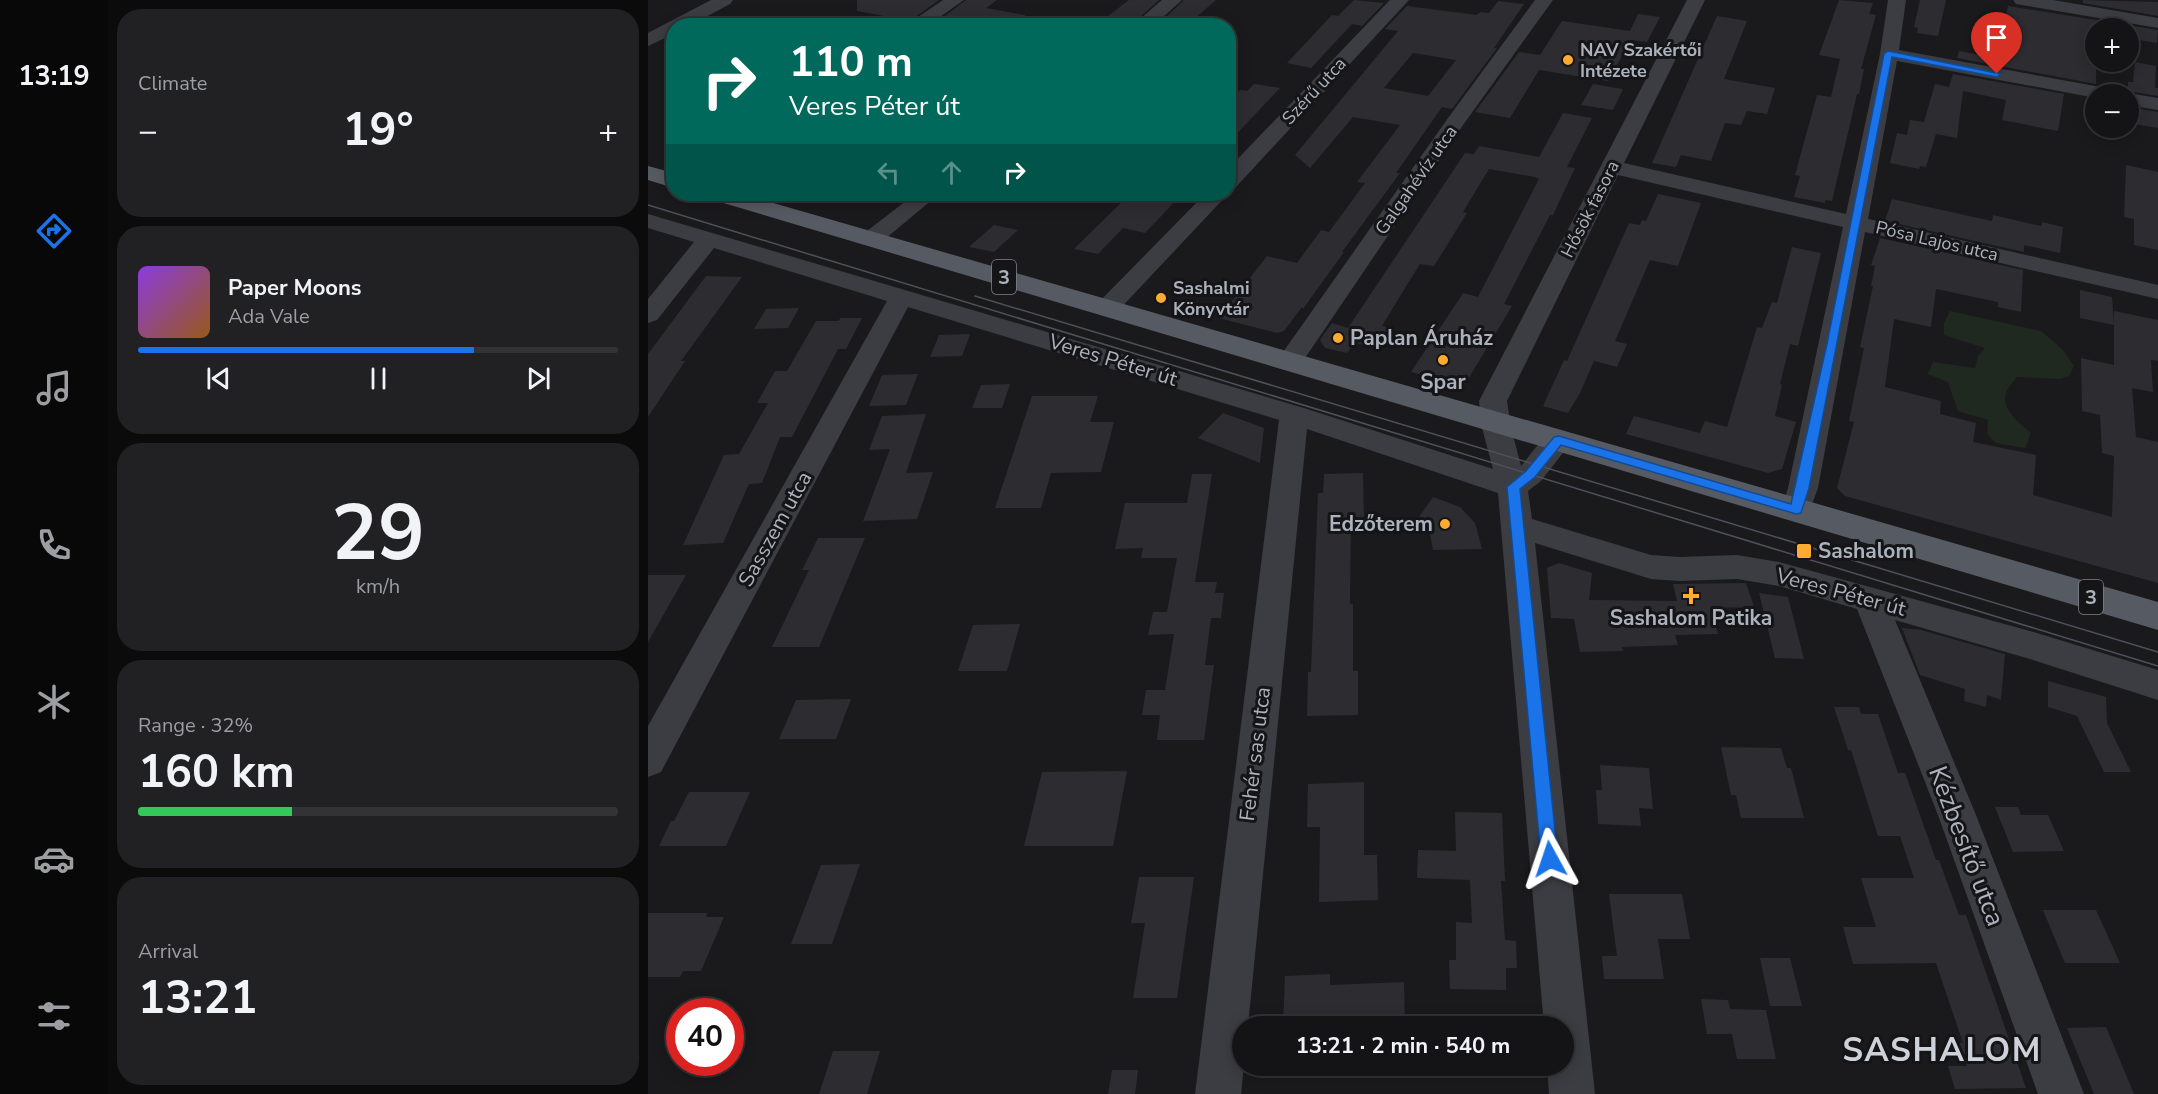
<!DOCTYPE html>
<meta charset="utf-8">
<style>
body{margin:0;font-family:"Nunito Sans",sans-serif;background:#212123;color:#f1f3f6;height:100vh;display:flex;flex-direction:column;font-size:22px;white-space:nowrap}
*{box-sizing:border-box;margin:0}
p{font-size:20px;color:#9d9ea1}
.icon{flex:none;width:33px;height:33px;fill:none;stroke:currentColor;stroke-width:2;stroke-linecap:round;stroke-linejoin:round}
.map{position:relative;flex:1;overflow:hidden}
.panel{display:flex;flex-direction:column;gap:9px;padding:9px;background:#0b0b0c;width:540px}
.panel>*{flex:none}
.banner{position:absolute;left:18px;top:18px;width:570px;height:183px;border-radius:24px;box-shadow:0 3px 15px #0003,0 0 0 2px #333335;background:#00695c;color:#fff;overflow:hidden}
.controls{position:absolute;left:1437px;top:18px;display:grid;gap:12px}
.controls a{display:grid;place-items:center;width:54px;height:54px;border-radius:50%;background:#141416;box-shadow:0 3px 15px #0003,0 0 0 2px #333335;font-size:30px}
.speed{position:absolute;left:18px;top:998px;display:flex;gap:12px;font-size:30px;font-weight:700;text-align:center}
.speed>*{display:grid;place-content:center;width:78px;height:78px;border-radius:50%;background:#141416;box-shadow:0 3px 15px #0003,0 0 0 2px #333335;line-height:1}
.speed .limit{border:9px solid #d22;background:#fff;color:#111}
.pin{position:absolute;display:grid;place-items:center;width:51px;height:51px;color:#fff;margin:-62px -26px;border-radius:50% 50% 50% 0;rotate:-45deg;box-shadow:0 0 6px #0007}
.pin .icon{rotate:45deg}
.me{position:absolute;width:66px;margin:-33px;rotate:355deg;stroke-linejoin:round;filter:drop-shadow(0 0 4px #0008)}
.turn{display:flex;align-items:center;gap:21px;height:126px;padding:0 24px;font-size:27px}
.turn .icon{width:78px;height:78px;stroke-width:2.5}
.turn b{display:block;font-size:42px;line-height:51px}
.lanes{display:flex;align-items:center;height:57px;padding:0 24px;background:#0003;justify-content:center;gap:30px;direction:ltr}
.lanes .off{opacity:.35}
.big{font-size:45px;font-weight:700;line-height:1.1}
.panel .tile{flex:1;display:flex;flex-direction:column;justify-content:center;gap:9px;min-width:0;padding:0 21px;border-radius:24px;background:#212123}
.panel .dial{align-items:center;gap:0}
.dial b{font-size:78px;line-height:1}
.song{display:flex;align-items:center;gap:18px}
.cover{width:72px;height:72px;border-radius:9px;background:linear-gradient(135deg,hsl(270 70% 55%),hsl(30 70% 35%))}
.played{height:6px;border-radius:3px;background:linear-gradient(90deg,#1a73e8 70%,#333335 70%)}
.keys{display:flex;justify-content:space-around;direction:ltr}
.heat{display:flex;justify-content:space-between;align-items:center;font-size:33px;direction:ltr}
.charge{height:9px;border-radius:4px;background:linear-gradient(90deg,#34c759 32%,#333335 0)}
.trip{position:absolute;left:584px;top:1016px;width:342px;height:60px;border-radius:30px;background:#141416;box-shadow:0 3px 15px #0003,0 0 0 2px #333335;font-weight:700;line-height:60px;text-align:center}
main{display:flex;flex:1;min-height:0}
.tabs{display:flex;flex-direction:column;width:108px;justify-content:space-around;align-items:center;background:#080809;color:#9d9ea1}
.tabs .icon{width:42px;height:42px}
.tabs .on{color:#1a73e8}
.tabs b{font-size:27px;color:#f1f3f6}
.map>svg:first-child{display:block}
</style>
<main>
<nav class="tabs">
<b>13:19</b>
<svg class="icon on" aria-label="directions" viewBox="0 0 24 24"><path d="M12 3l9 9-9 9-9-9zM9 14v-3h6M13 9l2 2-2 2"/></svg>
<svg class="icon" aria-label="music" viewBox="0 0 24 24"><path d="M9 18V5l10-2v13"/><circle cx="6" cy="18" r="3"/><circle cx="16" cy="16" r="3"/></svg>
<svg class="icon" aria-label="phone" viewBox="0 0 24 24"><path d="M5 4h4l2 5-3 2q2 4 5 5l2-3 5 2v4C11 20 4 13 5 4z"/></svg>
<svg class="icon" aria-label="climate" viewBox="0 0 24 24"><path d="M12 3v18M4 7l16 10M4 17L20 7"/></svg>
<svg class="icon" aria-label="car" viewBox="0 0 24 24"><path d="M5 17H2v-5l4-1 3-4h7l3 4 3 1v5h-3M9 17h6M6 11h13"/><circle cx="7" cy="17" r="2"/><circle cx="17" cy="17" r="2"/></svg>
<svg class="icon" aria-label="filters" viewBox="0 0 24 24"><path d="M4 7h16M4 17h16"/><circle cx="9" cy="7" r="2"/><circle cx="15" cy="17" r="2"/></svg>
</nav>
<section class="panel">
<div class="tile"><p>Climate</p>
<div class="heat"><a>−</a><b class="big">19°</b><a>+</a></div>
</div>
<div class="tile">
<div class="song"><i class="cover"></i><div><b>Paper Moons</b><p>Ada Vale</p></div></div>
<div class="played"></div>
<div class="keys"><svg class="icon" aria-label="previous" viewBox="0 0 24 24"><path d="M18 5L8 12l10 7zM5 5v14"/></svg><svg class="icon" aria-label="pause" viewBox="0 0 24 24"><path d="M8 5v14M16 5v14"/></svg><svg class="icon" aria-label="next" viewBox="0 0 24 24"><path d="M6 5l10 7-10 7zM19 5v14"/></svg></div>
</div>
<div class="tile dial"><b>29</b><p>km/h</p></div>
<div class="tile"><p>Range · 32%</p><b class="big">160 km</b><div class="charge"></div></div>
<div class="tile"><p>Arrival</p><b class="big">13:21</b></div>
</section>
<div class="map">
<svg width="1510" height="1094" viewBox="0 0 1510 1094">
<rect width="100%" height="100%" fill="#1a1a1d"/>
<path fill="#1f2920" d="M1302 311 1393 331 1414 349 1426 366 1421 376 1412 379 1369 377C1366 381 1359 388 1358 393 1353 410 1373 424 1383 433L1377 448 1348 443 1339 434 1340 420 1310 411 1300 382 1280 374 1285 362 1327 368 1330 356 1337 348 1296 335V323Z"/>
<g fill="#2d2d31" fill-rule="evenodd">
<polygon points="209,0 291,0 255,26 220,26 236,16 209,11"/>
<polygon points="318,0 349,0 338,8 377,15 376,26 284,26"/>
<polygon points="481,0 511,0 482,26 447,26"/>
<polygon points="536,0 568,0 538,26 509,26"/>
<polygon points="706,0 736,3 714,26 704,24 663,68 639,63 684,15 690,16"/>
<polygon points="1191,0 1225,3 1221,14 1228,15 1213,69 1216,69 1211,94 1209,94 1184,201 1177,200 1177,203 1146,197 1152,176 1147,175 1169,95 1183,97 1192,59 1171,55"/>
<polygon points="1272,0 1298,0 1290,36 1269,33 1270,28 1266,27"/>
<polygon points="1435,0 1510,2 1510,16 1435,3"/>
<path d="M850 1 876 4 846 48H849L804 109 794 107 748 173H752L694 252H696L655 309 654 307 636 331 629 333 571 318 619 256 649 263 673 230 681 232 717 183 709 182 752 125 705 117 662 168 647 155 750 31 737 29 759 6 828 15 833 12 841 13ZM765 53 808 60 780 96 736 88Z"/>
<polygon points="1360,6 1510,30 1509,43 1480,38 1480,28 1448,28 1448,84 1309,58 1311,51 1339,56 1339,53 1348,55"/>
<polygon points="990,14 1012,17 999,42 983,40 960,81 891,70 862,118 827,112 871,52 892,55 914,21 982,31"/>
<polygon points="1069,16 1099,21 1076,79 1127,88 1119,114 1099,111 1093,125 1077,123 1063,161 1033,155 1028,167 1004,163"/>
<polygon points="1487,62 1508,66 1507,88 1510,88 1510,96 1480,91 1480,82 1485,82"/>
<polygon points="1305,74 1416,94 1410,131 1354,120 1358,100 1315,91 1309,138 1288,134 1278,167 1272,166 1271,169 1242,163 1249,133 1259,135 1262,120 1276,122 1287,84 1301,87"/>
<polygon points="606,84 632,88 580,143 580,102 592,90 599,91"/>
<polygon points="945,84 975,89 965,110 933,105"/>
<polygon points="1480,107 1510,112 1510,128 1480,123"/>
<polygon points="915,113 944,118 919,167 927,168 905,215 902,215 856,304 864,306 816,386 763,372 815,293 830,297 891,179 887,177 841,169 815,212 819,213 786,266 772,264 757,288 734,326 744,328 731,348 707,343 699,353 677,348 672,340 684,323 700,328 817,153 826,154 831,146 891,157"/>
<polygon points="1478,165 1510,172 1510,250 1486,245 1486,219 1476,217"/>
<polygon points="482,194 534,194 497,233 475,228 450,254 426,249"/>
<polygon points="1010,194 1053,203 1030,266 1002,260 967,341 979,344 969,367 946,361 932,393 920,413 895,406 916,360 919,361 981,223 992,225 994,220 998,221"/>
<polygon points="1244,199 1344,221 1345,215 1393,226 1394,222 1415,227 1412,253 1376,245 1376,252 1237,221"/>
<polygon points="346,225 370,230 346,252 321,247"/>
<polygon points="1232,238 1375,270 1373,312 1350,307 1350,302 1288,289 1283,327 1246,319 1237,387 1293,401 1292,414 1328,423 1325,442 1388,455 1385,495 1464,517 1466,456 1454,453 1452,415 1434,411 1433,358 1466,365 1466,311 1510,320 1510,361 1503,360 1505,392 1484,388 1488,437 1510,442 1510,583 1197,496 1189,488 1206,422 1201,421 1216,348 1212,347 1225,286 1223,286 1227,266 1223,265"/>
<polygon points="1144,247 1173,253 1150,346 1142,344 1132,384 1134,385 1127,416 1148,422 1134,469 1120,473 978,434 986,416 1052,433 1057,421 1079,427 1109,327 1114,328 1124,302 1129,303"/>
<polygon points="58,276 94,277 33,361 37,361 0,417 0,354"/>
<polygon points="1432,290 1464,297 1466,325 1432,318"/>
<polygon points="151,308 140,328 106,329 118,309"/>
<polygon points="192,318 214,318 198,349 190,349 144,437 132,437 114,483 101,484 75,543 35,545 76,455 91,454 120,403 109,403 127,371 139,371 168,321 191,321"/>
<polygon points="322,334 314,356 282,357 291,335"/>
<polygon points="270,374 258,405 221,406 234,375"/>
<polygon points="362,384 354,408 324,408 333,385"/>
<polygon points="384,396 450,396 442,422 466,422 453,472 403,473 393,508 347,508"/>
<polygon points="575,413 616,428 612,463 550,438"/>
<polygon points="278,414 258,473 285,472 269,519 215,521 242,449 221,450 234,416"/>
<polygon points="715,473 716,518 703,518 702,604 705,604 705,671 710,671 710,715 659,716 660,672 663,672 670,493 675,493 676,474"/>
<polygon points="544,474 564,474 547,582 569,582 567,593 576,593 573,618 563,618 557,665 566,665 556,740 509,740 512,715 494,715 498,690 517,690 526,634 500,635 505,612 519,612 529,558 493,558 495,548 467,549 477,503 539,503"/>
<polygon points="785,497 812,507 827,523 834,549 785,550 781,528 766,524"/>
<polygon points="170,538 217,538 171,647 124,647 161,570 154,570"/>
<polygon points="911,563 944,573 941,600 1029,601 1025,584 1098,583 1106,607 1063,608 1070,634 1027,635 1030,645 974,647 975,651 932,652 926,619 903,618 899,568"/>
<polygon points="0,575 38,575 0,642"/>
<polygon points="1111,593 1140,597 1156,659 1127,658"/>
<polygon points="372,624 359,671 310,671 325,625"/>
<polygon points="1254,628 1273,630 1357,654 1353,700 1339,695 1338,707 1316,701 1317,689 1272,675"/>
<polygon points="1400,681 1458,697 1459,723 1483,772 1456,772 1429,716 1400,707"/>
<polygon points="203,699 188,739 131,739 148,700"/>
<polygon points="1186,707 1211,707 1213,714 1230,714 1250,773 1257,773 1288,860 1291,860 1311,915 1318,915 1378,1088 1307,1089 1300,1066 1319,1066 1311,1043 1315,1043 1288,963 1205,964 1195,927 1228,927 1213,878 1266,878 1252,836 1230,836 1203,750 1200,750"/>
<polygon points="1073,747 1133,748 1139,768 1143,768 1156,818 1093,818 1088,795 1083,795"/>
<polygon points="952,765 1001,768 1005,809 991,808 993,826 950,824 948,790 954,790"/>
<polygon points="479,771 465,846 376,846 394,772"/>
<polygon points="716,782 716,855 729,855 730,900 671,902 672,827 659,827 660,784"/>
<polygon points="41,792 102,792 78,846 11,846 23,821 26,821"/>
<polygon points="1347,807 1370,807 1373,815 1400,815 1416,851 1365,852"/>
<polygon points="807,812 854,813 857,881 853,881 857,940 868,941 869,968 858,968 858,990 802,989 801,960 808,960 808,922 824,923 822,880 769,878 770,850 808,851"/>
<polygon points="212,864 184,944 143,944 173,865"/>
<polygon points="491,877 546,877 529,998 485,998 497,923 483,923"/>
<polygon points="961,894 1034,894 1042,939 1010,939 1016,979 956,979 954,956 969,956"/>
<polygon points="1395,910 1448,910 1472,963 1417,963"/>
<polygon points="0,913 59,913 58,917 76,917 53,971 35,971 32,977 0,977"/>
<polygon points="1112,958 1142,958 1154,1006 1122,1006"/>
<polygon points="682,974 682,985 756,982 757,1026 635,1026 637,976"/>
<polygon points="1053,999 1080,1000 1082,1009 1118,1010 1128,1059 1089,1059 1084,1034 1059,1034"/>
<polygon points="1458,1027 1486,1094 1446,1094 1419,1028"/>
<polygon points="185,1051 232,1051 219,1094 171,1094"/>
<polygon points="464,1070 490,1070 487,1094 460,1094"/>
</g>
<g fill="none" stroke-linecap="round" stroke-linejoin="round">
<g fill="#3b3d42" fill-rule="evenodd">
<polygon points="63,0 85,0 82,4 41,26 26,26 26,34 0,46 0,33"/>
<polygon points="295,0 316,0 279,26 257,26"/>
<polygon points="514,0 534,0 505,26 484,26"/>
<polygon points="742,0 761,0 588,187 580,188 580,169"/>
<polygon points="887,0 905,0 815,125 651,367 642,369 633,367 629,361 633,355 800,118"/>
<path d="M1039 0H1057L976 163 1198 214 1232 54 1240 0H1258L1251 50 1458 88 1465 90 1468 94H1448V98L1249 61 1220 219 1510 285V299L1217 232 1170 488 1159 518 1148 521 1137 518 1133 510 1140 488 1195 227 970 175 859 401 863 428 873 466C887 450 898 427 921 433L925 440 893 481 880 491 884 519 1003 555 1031 557 1089 555 1131 562 1382 631 1510 670V700L1382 659 1247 620 1328 815 1436 1094H1390L1290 815 1209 609 1131 586 1089 579 1031 581 1003 579 887 543 947 1094H901L899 1065H915V1026H896L850 493 659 429 600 1026H594L596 1065 593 1094H547L631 420 260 307 13 772 0 777V726L239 301 66 248 9 320 0 323V299L46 242 0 228V214L656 408 845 469 834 428 831 401Z"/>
<polygon points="1365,0 1405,0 1510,18 1510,28 1374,5 1368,4"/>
<polygon points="1480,93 1510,98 1510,110 1480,105 1480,94 1474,94"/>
<polygon points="267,194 291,194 231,244 223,246 215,244 211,239 215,234"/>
<polygon points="557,194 580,194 468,313 459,316 450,313 446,308 450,303"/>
</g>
<g fill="#565a62" fill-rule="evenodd">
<polygon points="0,166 26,173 26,188 0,180"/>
<polygon points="58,194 94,194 1510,602 1510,630 62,199"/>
</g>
<g stroke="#4e5158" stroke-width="1.5">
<polyline points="0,205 1510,666"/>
<polyline points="327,296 1510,652"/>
</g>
</g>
<polygon fill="#1a73e8" stroke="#114b97" stroke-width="1.5" points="1240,51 1353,74 1349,77 1244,57 1161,488 1153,513 1148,514 913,445 887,477 872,489 910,859 908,864 902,867 895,864 893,859 859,487 878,471 906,437 911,436 1143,504 1179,344 1236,54"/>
<g fill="#ffaa30" stroke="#151518" stroke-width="2">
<circle cx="920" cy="60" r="6"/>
<circle cx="513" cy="298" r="6"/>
<circle cx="690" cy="338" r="6"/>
<circle cx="795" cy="360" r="6"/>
<circle cx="797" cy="524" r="6"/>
<rect x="1148" y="543" width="16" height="16" rx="3"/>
<path d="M1040 587h6v6h6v6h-6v6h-6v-6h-6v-6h6z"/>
</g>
<g text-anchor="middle" stroke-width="6" stroke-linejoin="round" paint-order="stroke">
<g font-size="18" font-weight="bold" fill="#acb2bd" stroke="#151518" text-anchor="start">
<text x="932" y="56">NAV Szakértői<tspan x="932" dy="21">Intézete</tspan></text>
<text x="525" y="294">Sashalmi<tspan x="525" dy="21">Könyvtár</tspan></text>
</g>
<g font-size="18" fill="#acb2bd" stroke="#151518">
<text transform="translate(666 91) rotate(-47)" y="6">Szérű utca</text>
<text transform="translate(768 180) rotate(-55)" y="6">Galgahévíz utca</text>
<text transform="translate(942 209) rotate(-63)" y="6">Hősök fasora</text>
<text transform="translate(1289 241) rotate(13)" y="6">Pósa Lajos utca</text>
</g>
<g fill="#151518" stroke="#7f838c" stroke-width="1.5">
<rect x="344" y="260" width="24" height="34" rx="4.5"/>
<rect x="1431" y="580" width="24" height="34" rx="4.5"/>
</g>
<g font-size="20" font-weight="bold" fill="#acb2bd">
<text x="356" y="284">3</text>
<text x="1443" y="604">3</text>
</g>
<g font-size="21" font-weight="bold" fill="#acb2bd" stroke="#151518" text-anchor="start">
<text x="702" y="345">Paplan Áruház</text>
<text x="795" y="389" text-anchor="middle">Spar</text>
<text x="785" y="531" text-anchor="end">Edzőterem</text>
<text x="1170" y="558">Sashalom</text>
<text x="1043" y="625" text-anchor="middle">Sashalom Patika</text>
</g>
<g font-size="21" fill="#acb2bd" stroke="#151518">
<text transform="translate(465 360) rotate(17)" y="7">Veres Péter út</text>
<text transform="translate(127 529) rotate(-61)" y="7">Sasszem utca</text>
<text transform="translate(1193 592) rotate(15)" y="7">Veres Péter út</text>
<text transform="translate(607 754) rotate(-83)" y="7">Fehér sas utca</text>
</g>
<g font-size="26" fill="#acb2bd" stroke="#151518">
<text transform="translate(1319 846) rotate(69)" y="9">Kézbesítő utca</text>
</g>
<g font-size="33" font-weight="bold" letter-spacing="1.5" fill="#cdd1d9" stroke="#151518">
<text x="1294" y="1061">SASHALOM</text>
</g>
</g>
</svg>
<div class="controls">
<a>+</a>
<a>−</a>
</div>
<div class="speed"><div class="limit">40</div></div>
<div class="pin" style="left:1349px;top:74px;background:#d93025"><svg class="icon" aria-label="arrive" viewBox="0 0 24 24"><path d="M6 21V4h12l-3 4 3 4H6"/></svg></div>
<svg class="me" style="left:902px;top:859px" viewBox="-20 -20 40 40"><path d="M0-17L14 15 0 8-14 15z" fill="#1a73e8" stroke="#fff" stroke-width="4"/></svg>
<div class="trip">13:21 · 2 min · 540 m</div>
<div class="banner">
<div class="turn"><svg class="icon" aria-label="right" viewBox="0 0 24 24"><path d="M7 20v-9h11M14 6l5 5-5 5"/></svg><div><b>110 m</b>Veres Péter út</div></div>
<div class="lanes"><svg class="icon off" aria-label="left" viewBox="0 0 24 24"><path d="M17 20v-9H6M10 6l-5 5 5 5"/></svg><svg class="icon off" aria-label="ahead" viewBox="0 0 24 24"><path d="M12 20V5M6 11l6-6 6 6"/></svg><svg class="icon" aria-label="right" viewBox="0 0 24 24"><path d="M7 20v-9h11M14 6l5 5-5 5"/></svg></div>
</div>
</div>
</main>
